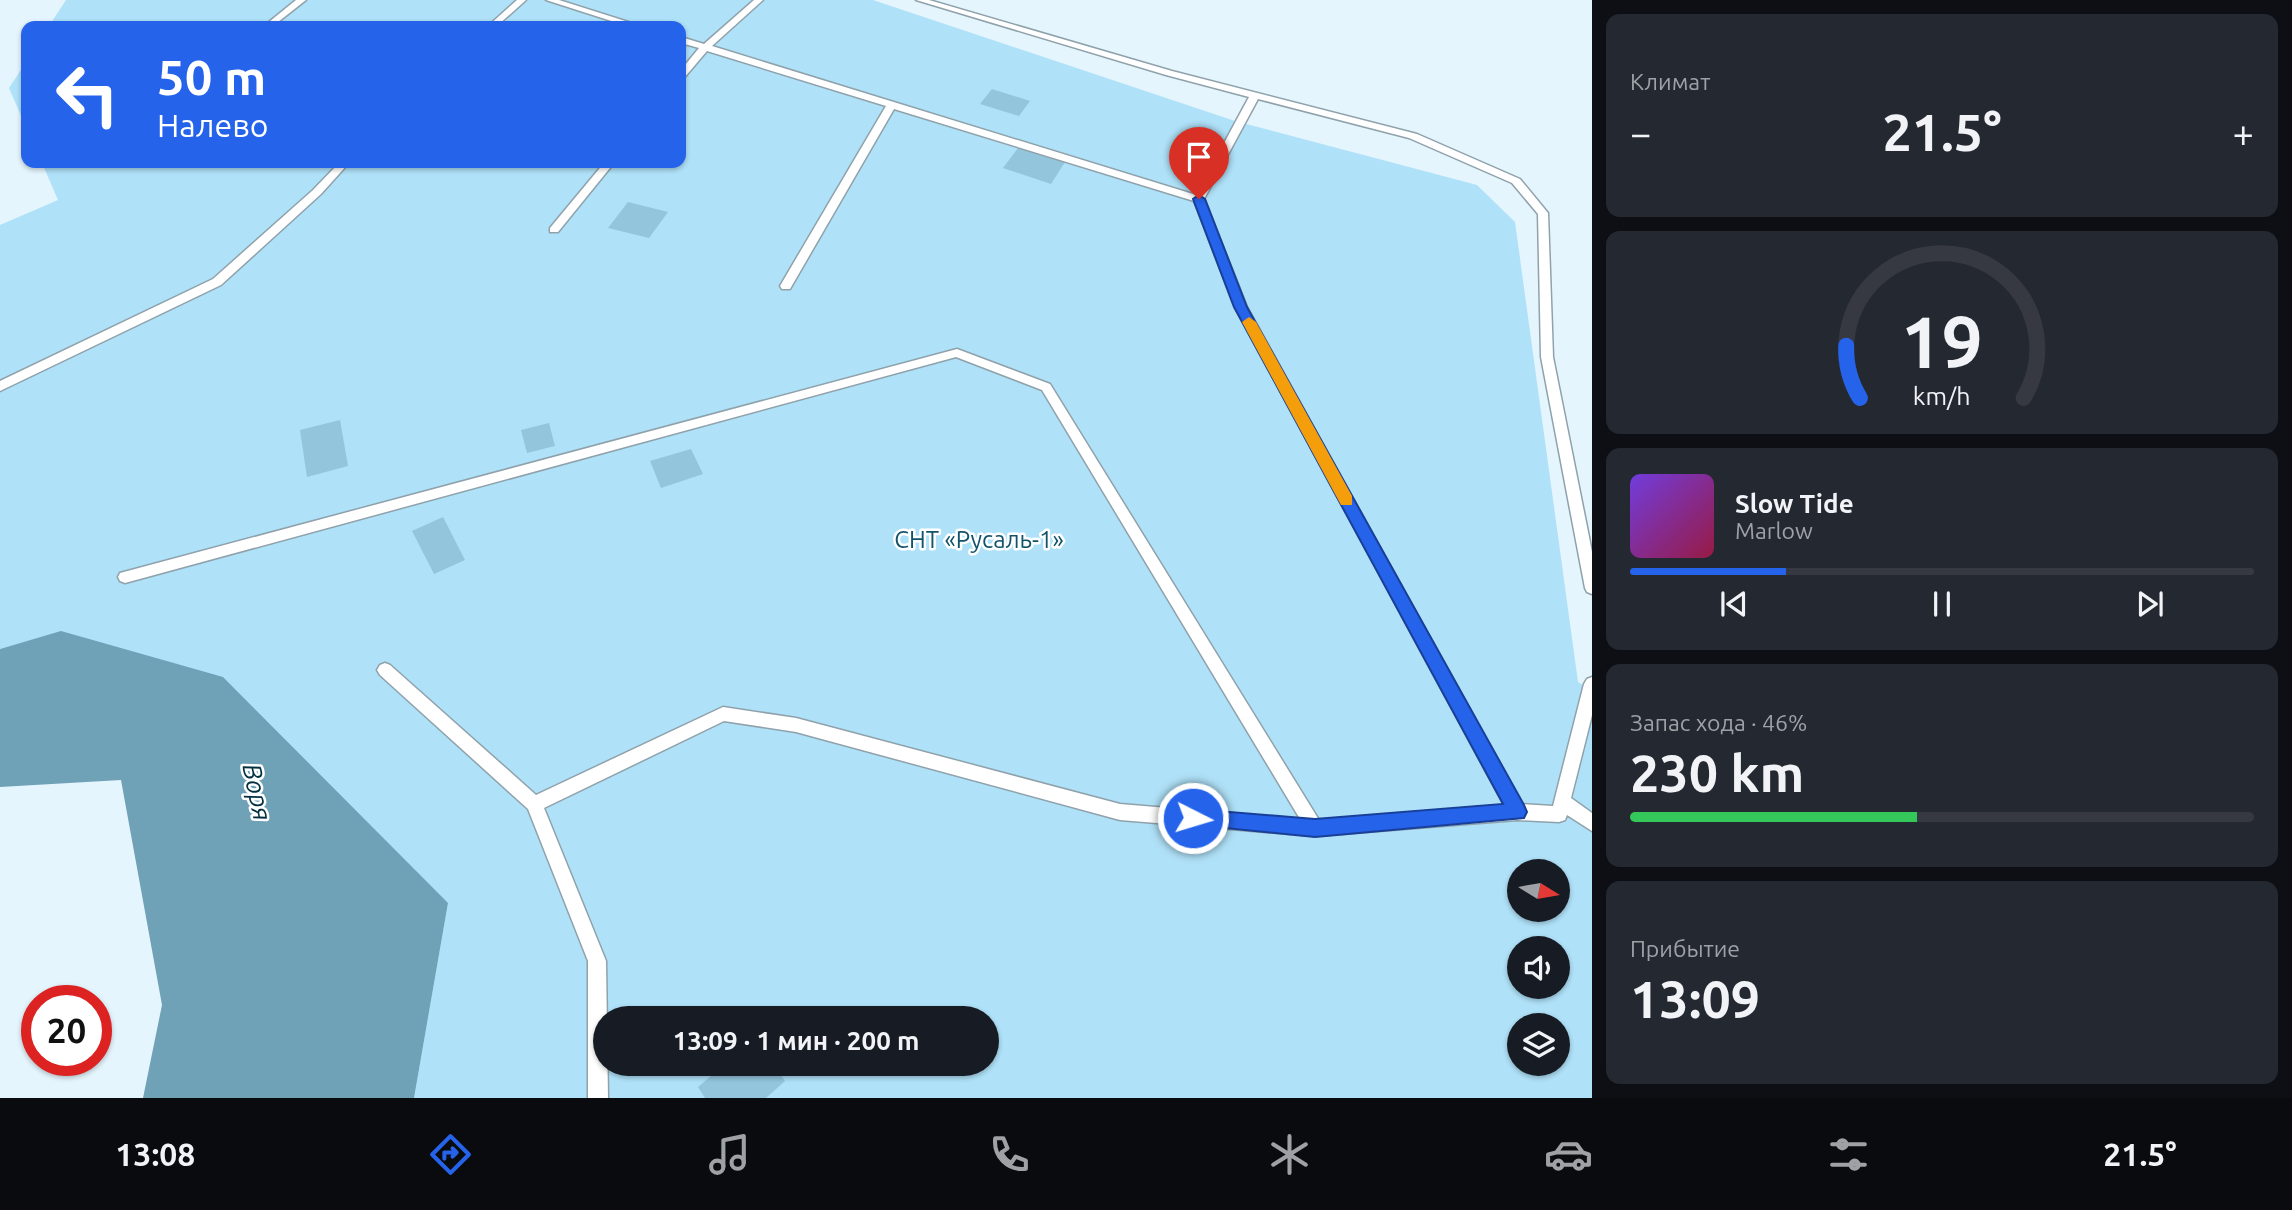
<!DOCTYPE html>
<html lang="ru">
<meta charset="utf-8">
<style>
body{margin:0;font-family:Ubuntu,sans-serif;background:#242831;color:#f1f3f6;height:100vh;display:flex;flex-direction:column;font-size:26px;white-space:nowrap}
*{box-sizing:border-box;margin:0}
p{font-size:23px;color:#9ea1a6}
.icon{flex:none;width:38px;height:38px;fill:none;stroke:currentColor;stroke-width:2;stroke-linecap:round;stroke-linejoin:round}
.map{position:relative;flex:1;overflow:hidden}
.drawer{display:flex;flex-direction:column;gap:14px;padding:14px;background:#0d0f14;width:700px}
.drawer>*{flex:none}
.top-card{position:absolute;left:21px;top:21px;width:665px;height:147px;border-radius:14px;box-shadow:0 2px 5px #0004;background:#2563eb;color:#fff;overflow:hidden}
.needle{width:46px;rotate:101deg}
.tools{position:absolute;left:1507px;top:859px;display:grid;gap:14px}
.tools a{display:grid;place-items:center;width:63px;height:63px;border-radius:50%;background:#171b24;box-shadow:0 2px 5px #0004;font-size:35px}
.speed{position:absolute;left:21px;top:985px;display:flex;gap:14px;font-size:35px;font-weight:700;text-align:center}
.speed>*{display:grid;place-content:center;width:91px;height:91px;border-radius:50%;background:#171b24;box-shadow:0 2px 5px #0004;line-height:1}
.speed .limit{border:10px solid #d22;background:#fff;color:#111}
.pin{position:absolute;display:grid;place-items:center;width:60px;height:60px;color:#fff;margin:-72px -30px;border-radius:50% 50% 50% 0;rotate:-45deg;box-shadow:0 0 7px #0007}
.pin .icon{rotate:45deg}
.me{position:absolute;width:77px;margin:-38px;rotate:95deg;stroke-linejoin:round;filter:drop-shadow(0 0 5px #0008)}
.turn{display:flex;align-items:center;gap:24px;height:147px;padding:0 21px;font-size:32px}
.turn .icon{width:91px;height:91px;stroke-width:2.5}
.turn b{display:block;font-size:49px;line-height:60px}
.big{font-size:52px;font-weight:700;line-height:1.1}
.drawer .widget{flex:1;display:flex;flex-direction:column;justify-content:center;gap:10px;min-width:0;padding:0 24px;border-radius:14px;background:#242831}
.drawer .dial{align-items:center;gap:0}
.dial svg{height:182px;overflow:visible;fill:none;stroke:#363941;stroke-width:7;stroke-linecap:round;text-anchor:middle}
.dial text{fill:#f1f3f6;stroke:none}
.song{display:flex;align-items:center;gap:21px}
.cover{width:84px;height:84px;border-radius:10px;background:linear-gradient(135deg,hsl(260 70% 55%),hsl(340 70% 35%))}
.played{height:7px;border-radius:4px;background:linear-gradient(90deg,#2563eb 25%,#363941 25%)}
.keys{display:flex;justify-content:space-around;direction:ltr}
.heat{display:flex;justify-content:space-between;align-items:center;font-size:38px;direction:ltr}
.charge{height:10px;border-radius:5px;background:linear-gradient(90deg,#34c759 46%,#363941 0)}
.trip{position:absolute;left:593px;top:1006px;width:406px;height:70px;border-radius:35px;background:#171b24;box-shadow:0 2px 5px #0004;font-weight:700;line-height:70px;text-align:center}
.tabs{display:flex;height:112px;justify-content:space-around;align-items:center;background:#090b0e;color:#9ea1a6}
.tabs .icon{width:49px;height:49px}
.tabs .current{color:#2563eb}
.tabs b{font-size:32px;color:#f1f3f6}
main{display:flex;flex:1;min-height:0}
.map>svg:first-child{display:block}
</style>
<main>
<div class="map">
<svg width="1592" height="1098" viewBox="0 0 1592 1098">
<rect width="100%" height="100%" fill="#e5f5fd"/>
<g fill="#afe1f8" fill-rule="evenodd">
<path d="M66 0H873L1235 121 1477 185 1515 222 1578 682 1592 691V1098H414L448 903 61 632 0 649V225L58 200 42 163H681V26H49ZM1519 872H1558V910H1519ZM1519 948H1558V987H1519ZM606 1018H987V1064H606ZM1519 1026H1558V1064H1519Z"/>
<polygon points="26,62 26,127 9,88"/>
</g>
<polygon fill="#6fa1b7" points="61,631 223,677 448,903 414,1098 143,1098 162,1005 121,780 0,787 0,649"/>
<g fill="#93c5dc">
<polygon points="992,89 1030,101 1019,116 980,104"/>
<polygon points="1018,148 1065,162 1051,184 1003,168"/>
<polygon points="628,202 668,212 649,238 608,228"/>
<polygon points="340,420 348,466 307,477 300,430"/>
<polygon points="549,423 555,446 527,453 521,430"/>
<polygon points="691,449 703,474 661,488 650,461"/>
<polygon points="443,517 465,560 434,574 412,531"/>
<polygon points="725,1064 773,1064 785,1081 766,1098 705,1098 698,1087"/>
</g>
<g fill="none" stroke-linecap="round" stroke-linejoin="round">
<g stroke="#8fa2ab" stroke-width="3">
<g id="lane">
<polygon points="296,0 306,0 273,26 264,26"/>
<polygon points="517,0 526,0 497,26 488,26"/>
<polygon points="546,0 559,0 641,26 627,26"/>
<polygon points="754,0 763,0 712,46 1196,195 1249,97 1166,75 916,0 929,0 1172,71 1417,134 1520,179 1548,213 1553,357 1592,552 1592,594 1587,592 1585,588 1541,357 1538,214 1512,183 1409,138 1258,99 1204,199 1247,307 1522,804 1553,806 1584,684 1587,679 1592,677 1592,715 1571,798 1592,813 1592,831 1567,815 1565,820 1559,822 1517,820 1315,836 1120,820 796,732 724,721 544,808 606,961 608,1098 588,1098 588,961 528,809 380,675 377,670 380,665 385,663 390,665 536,795 723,707 796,718 1120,804 1300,819 1042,390 956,357 125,583 120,581 118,577 120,573 957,349 1050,384 1319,820 1504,805 1235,307 1194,201 894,109 790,289 782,289 780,286 886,106 707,51 684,78 681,79 681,70 699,48 681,43 681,37 704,44"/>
<polygon points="339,163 349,163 321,194 221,285 0,391 0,381 213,279 313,190"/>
<polygon points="604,163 614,163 558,232 550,232 550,228"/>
</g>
</g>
<use href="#lane" fill="#fff" fill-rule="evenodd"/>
</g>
<polygon fill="#2563eb" stroke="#184099" stroke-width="2" points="1199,195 1205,199 1247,307 1524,805 1527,812 1524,818 1315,837 1186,824 1184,818 1186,811 1193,809 1315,819 1503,804 1234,307 1193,199"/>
<polygon fill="#f59e0b" points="1249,317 1256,322 1352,496 1352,505 1341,505 1242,322"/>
<g text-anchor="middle" stroke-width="5" stroke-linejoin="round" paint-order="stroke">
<g font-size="24" fill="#11536b" stroke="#fff">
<text x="979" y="548">СНТ «Русаль-1»</text>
</g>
<g font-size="26" font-style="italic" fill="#023041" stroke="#fff">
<text transform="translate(257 792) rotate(78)" y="9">Воря</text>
</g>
</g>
</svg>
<div class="tools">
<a><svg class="needle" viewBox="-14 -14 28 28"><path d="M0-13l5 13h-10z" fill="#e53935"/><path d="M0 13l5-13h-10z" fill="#9ea1a6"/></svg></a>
<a><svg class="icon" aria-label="sound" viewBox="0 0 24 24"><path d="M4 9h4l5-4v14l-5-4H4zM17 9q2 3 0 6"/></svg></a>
<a><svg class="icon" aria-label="layers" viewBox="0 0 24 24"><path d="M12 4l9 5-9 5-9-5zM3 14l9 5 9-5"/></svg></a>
</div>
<div class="speed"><div class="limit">20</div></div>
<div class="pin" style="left:1199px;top:199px;background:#d93025"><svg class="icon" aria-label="arrive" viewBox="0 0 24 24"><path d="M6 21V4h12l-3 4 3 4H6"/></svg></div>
<svg class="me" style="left:1193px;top:818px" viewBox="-20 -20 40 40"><circle r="17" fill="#2563eb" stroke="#fff" stroke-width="3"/><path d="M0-11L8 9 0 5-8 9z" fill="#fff"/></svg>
<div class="trip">13:09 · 1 мин · 200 m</div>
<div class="top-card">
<div class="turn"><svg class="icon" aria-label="left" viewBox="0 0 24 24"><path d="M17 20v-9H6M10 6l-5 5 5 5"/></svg><div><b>50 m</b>Налево</div></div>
</div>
</div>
<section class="drawer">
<div class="widget"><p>Климат</p>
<div class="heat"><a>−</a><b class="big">21.5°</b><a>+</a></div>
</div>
<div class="widget dial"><svg viewBox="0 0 100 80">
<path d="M14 69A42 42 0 1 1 86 69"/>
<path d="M14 69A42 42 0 0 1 8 46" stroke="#2563eb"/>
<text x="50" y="56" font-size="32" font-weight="700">19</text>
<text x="50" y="72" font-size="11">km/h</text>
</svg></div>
<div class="widget">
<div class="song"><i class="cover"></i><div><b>Slow Tide</b><p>Marlow</p></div></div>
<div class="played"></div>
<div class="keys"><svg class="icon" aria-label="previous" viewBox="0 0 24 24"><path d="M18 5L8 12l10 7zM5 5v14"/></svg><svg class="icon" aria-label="pause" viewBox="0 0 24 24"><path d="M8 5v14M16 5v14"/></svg><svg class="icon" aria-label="next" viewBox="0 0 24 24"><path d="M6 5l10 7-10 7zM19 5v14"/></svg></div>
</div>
<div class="widget"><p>Запас хода · 46%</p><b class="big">230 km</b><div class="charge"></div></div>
<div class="widget"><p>Прибытие</p><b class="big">13:09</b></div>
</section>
</main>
<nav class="tabs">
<b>13:08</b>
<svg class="icon current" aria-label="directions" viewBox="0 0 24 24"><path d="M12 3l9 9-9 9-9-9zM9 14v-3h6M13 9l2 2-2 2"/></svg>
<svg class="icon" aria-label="music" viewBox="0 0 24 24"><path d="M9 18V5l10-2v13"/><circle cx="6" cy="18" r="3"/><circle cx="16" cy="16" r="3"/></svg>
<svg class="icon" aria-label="phone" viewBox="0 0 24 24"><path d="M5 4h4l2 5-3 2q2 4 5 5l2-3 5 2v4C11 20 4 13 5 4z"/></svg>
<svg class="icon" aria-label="climate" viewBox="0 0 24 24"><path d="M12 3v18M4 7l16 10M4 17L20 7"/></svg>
<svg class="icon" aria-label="car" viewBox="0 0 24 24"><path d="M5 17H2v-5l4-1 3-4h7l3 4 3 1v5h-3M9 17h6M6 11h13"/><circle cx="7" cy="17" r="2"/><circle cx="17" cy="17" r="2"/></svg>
<svg class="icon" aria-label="filters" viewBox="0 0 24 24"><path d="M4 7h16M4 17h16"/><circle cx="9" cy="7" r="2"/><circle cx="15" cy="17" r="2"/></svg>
<b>21.5°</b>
</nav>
